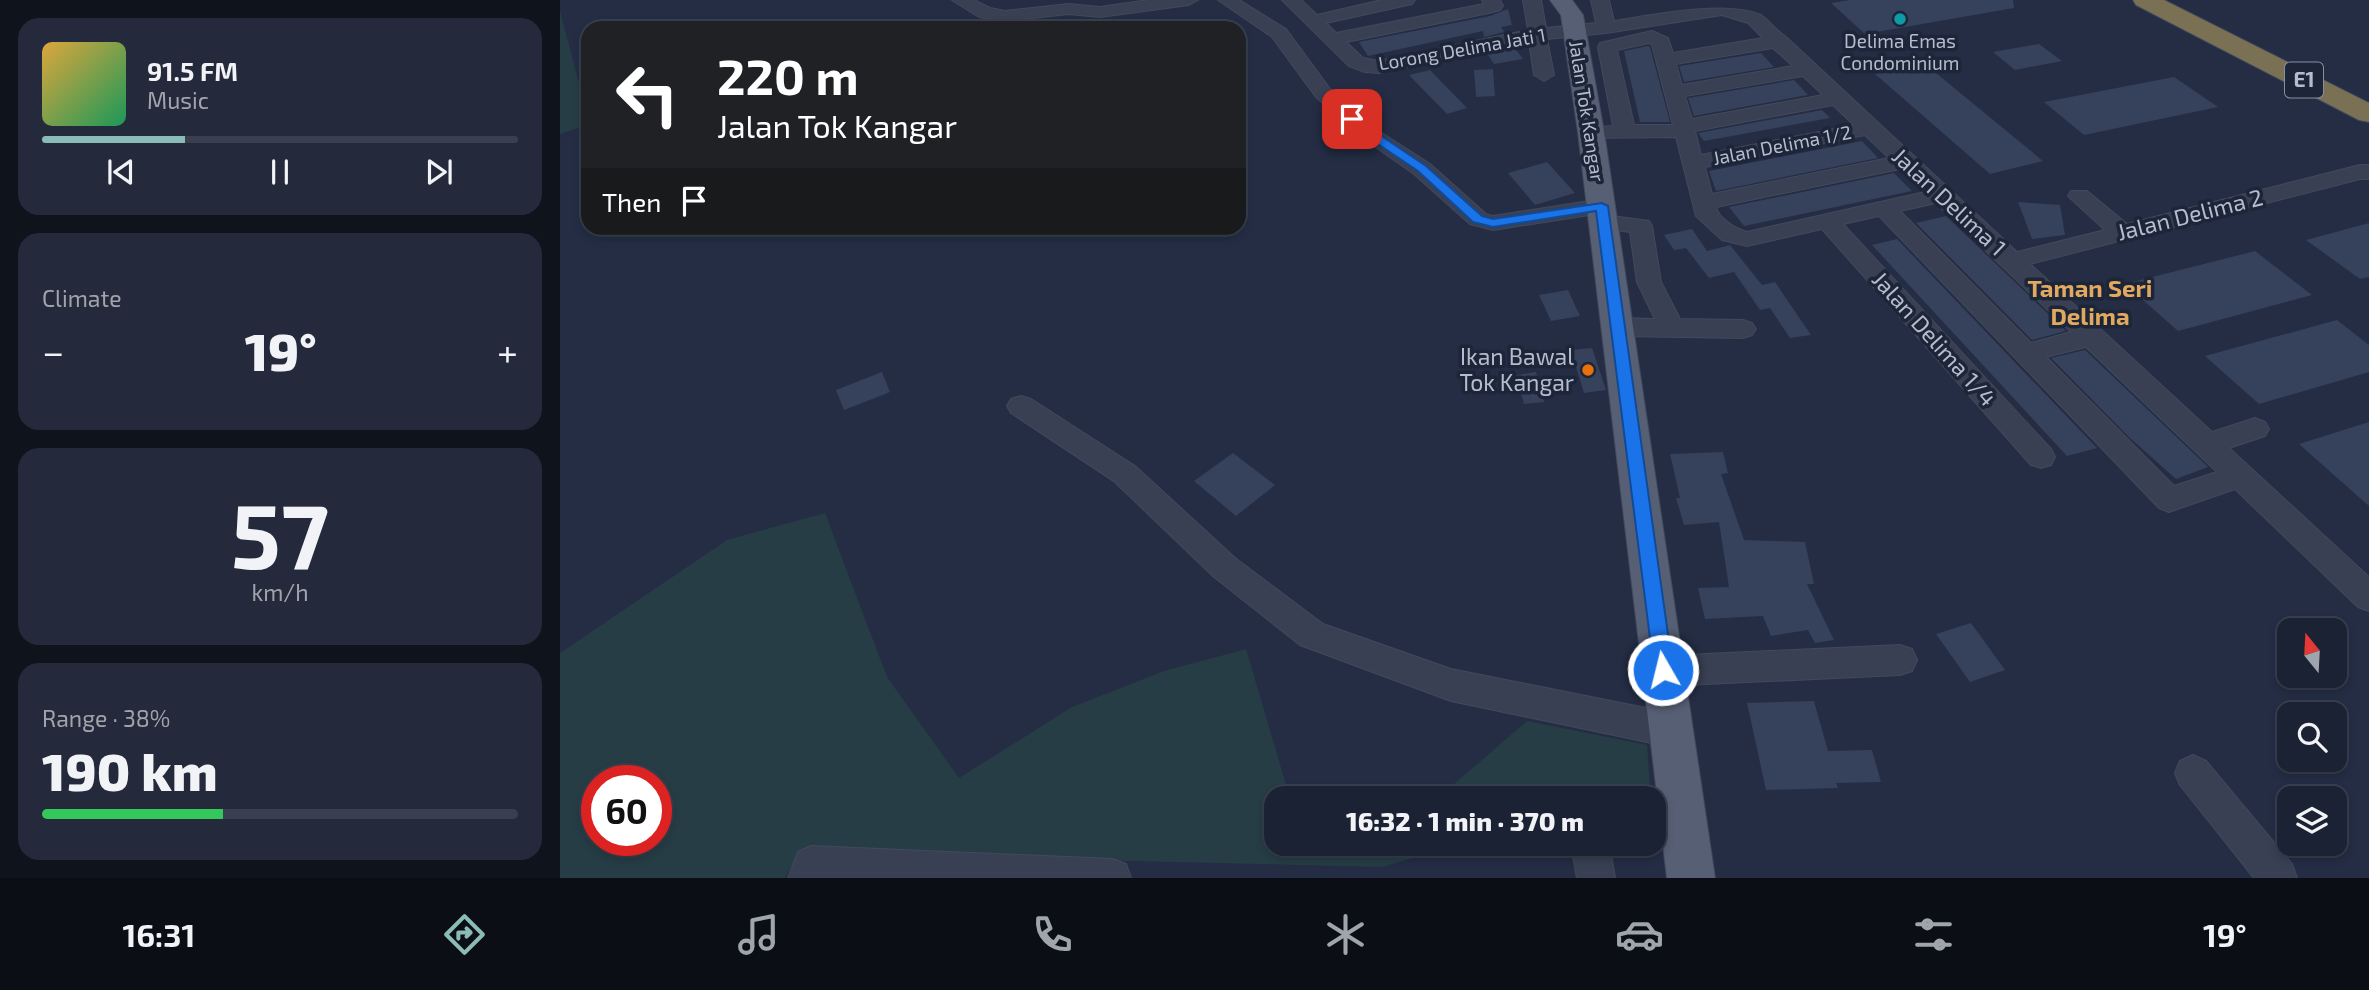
<!DOCTYPE html>
<meta charset="utf-8">
<style>
body{margin:0;font-family:"Exo 2",sans-serif;background:#242a3b;color:#f1f3f6;height:100vh;display:flex;flex-direction:column;font-size:26px;white-space:nowrap}
*{box-sizing:border-box;margin:0}
p{font-size:23px;color:#a0a4ac}
.icon{flex:none;width:38px;height:38px;fill:none;stroke:currentColor;stroke-width:2;stroke-linecap:round;stroke-linejoin:round}
.map{position:relative;flex:1;overflow:hidden}
.drawer{display:flex;flex-direction:column;gap:18px;padding:18px;background:#0f131c;width:560px}
.drawer>*{flex:none}
.banner{position:absolute;left:21px;top:21px;width:665px;height:214px;border-radius:21px;box-shadow:0 4px 10px #0003,0 0 0 2px #393f4e;background:#202124;color:#fff;overflow:hidden}
.needle{width:46px;rotate:342deg}
.fabs{position:absolute;left:1717px;top:618px;display:grid;gap:14px}
.fabs a{display:grid;place-items:center;width:70px;height:70px;border-radius:14px;background:#1b2233;box-shadow:0 4px 10px #0003,0 0 0 2px #393f4e;font-size:35px}
.speed{position:absolute;left:21px;top:765px;display:flex;gap:14px;font-size:35px;font-weight:700;text-align:center}
.speed>*{display:grid;place-content:center;width:91px;height:91px;border-radius:50%;background:#1b2233;box-shadow:0 4px 10px #0003,0 0 0 2px #393f4e;line-height:1}
.speed .limit{border:10px solid #d22;background:#fff;color:#111}
.pin{position:absolute;display:grid;place-items:center;width:60px;height:60px;color:#fff;margin:-30px;border-radius:14px;box-shadow:0 4px 10px #0006}
.me{position:absolute;width:77px;margin:-38px;rotate:352deg;stroke-linejoin:round;filter:drop-shadow(0 0 5px #0008)}
.turn{display:flex;align-items:center;gap:24px;height:147px;padding:0 21px;font-size:32px}
.turn .icon{width:91px;height:91px;stroke-width:2.5}
.turn b{display:block;font-size:49px;line-height:60px}
.then{display:flex;align-items:center;height:66px;padding:0 21px;background:#0003;gap:14px;font-size:26px}
.big{font-size:52px;font-weight:800;line-height:1.1}
.drawer .tile{flex:1;display:flex;flex-direction:column;justify-content:center;gap:10px;min-width:0;padding:0 24px;border-radius:21px;background:#242a3b}
.drawer .dial{align-items:center;gap:0}
.dial b{font-size:91px;line-height:1}
.song{display:flex;align-items:center;gap:21px}
.cover{width:84px;height:84px;border-radius:10px;background:linear-gradient(135deg,hsl(40 70% 55%),hsl(150 70% 35%))}
.played{height:7px;border-radius:4px;background:linear-gradient(90deg,#8bbbb9 30%,#393f4e 30%)}
.keys{display:flex;justify-content:space-around;direction:ltr}
.heat{display:flex;justify-content:space-between;align-items:center;font-size:38px;direction:ltr}
.charge{height:10px;border-radius:5px;background:linear-gradient(90deg,#34c759 38%,#393f4e 0)}
.trip{position:absolute;left:704px;top:786px;width:402px;height:70px;border-radius:21px;background:#1b2233;box-shadow:0 4px 10px #0003,0 0 0 2px #393f4e;font-weight:800;line-height:70px;text-align:center}
.tabs{display:flex;height:112px;justify-content:space-around;align-items:center;background:#0b0e14;color:#a0a4ac}
.tabs .icon{width:49px;height:49px}
.tabs .current{color:#8bbbb9}
.tabs b{font-size:32px;color:#f1f3f6}
main{display:flex;flex:1;min-height:0}
.map>svg:first-child{display:block}
</style>
<main>
<section class="drawer">
<div class="tile">
<div class="song"><i class="cover"></i><div><b>91.5 FM</b><p>Music</p></div></div>
<div class="played"></div>
<div class="keys"><svg class="icon" aria-label="previous" viewBox="0 0 24 24"><path d="M18 5L8 12l10 7zM5 5v14"/></svg><svg class="icon" aria-label="pause" viewBox="0 0 24 24"><path d="M8 5v14M16 5v14"/></svg><svg class="icon" aria-label="next" viewBox="0 0 24 24"><path d="M6 5l10 7-10 7zM19 5v14"/></svg></div>
</div>
<div class="tile"><p>Climate</p>
<div class="heat"><a>−</a><b class="big">19°</b><a>+</a></div>
</div>
<div class="tile dial"><b>57</b><p>km/h</p></div>
<div class="tile"><p>Range · 38%</p><b class="big">190 km</b><div class="charge"></div></div>
</section>
<div class="map">
<svg width="1809" height="878" viewBox="0 0 1809 878">
<rect width="100%" height="100%" fill="#242d44"/>
<g fill="#263d45" fill-rule="evenodd">
<polygon points="0,11 28,117 28,125 0,134"/>
<path d="M265 513 327 677 399 778 512 707 604 671 686 649 730 798H716V844H900L822 867 239 853 225 878H0V653L167 540ZM37 780H96V840H37Z"/>
<polygon points="967,721 1087,745 1090,787 1053,798 878,798"/>
</g>
<g fill="#36415b">
<polygon points="1290,0 1453,0 1454,8 1305,34 1271,3"/>
<polygon points="948,9 952,25 941,27 944,32 924,37 923,31 808,56 799,42 930,16"/>
<polygon points="1479,44 1502,61 1455,70 1433,52"/>
<polygon points="1088,46 1090,47 1110,122 1080,122 1064,51"/>
<polygon points="954,47 963,59 934,64 928,55 928,52"/>
<polygon points="1201,53 1214,67 1124,82 1119,66"/>
<polygon points="1365,64 1483,161 1430,174 1315,74"/>
<polygon points="933,69 935,96 916,97 914,70"/>
<polygon points="870,70 907,108 887,114 849,75"/>
<polygon points="1614,77 1658,107 1524,135 1484,102"/>
<polygon points="1234,80 1248,95 1134,116 1128,98"/>
<polygon points="1262,110 1270,118 1144,141 1138,133"/>
<polygon points="1302,141 1318,158 1156,191 1149,171"/>
<polygon points="987,162 1015,193 975,205 948,173"/>
<polygon points="1334,173 1352,191 1184,226 1169,207"/>
<polygon points="1458,202 1500,205 1505,235 1472,239"/>
<polygon points="1386,216 1506,331 1472,340 1356,223"/>
<polygon points="1809,223 1809,277 1800,279 1746,240"/>
<polygon points="1132,229 1147,251 1170,245 1202,285 1215,282 1251,335 1230,338 1210,308 1200,310 1174,272 1149,278 1126,248 1114,250 1104,235"/>
<polygon points="1337,239 1537,448 1507,456 1312,245"/>
<polygon points="1695,251 1752,295 1618,331 1565,284"/>
<polygon points="1008,290 1020,316 991,321 979,295"/>
<polygon points="1777,320 1809,345 1809,372 1699,404 1645,356"/>
<polygon points="1032,348 1046,390 1024,393 1011,350"/>
<polygon points="1525,350 1648,467 1616,479 1570,438 1491,358"/>
<polygon points="322,372 330,392 284,410 276,390"/>
<polygon points="976,372 984,402 964,404 956,375"/>
<polygon points="1809,422 1809,506 1739,444"/>
<polygon points="1163,452 1168,473 1161,474 1184,540 1245,542 1254,584 1247,584 1274,640 1255,643 1248,630 1211,636 1203,616 1145,619 1138,588 1169,587 1159,522 1124,525 1116,498 1120,498 1110,454"/>
<polygon points="673,453 715,485 676,516 634,481"/>
<polygon points="1411,623 1445,670 1410,682 1376,634"/>
<polygon points="1254,701 1268,751 1312,750 1321,782 1276,783 1278,788 1206,790 1187,703"/>
</g>
<g fill="none" stroke-linecap="round" stroke-linejoin="round">
<g stroke="#42495d" stroke-width="2">
<g id="minor">
<polygon points="392,0 414,0 430,8 445,11 509,4 540,7 589,0 638,0 629,5 540,17 509,14 445,21 419,17"/>
<polygon points="658,0 679,0 726,29 770,89 814,128 870,164 926,214 933,216 1042,199 1050,201 1053,206 1050,211 1042,213 933,230 910,224 854,174 800,136 756,97 712,37"/>
<path d="M722 0H741L757 15 822 0H855L852 4 766 23 776 33 924 4 922 0H940L943 6 940 10 929 13 786 42 803 58 819 61 968 30 963 0H981L986 28 1036 23 1031 0H1049L1054 21C1093 15 1166 0 1201 15 1210 21 1216 31 1226 37L1457 252 1545 230 1508 196 1511 191H1527L1567 224 1800 165H1809V179H1800L1470 264 1652 432 1695 418 1705 422 1709 429 1705 436 1669 448 1809 577V611L1798 607 1675 489 1609 512 1599 508 1319 216 1283 224 1491 449 1495 457 1491 465 1481 468 1471 465 1262 229 1187 246 1162 240 1136 216 1116 137 1031 138 1024 136 1021 132 1024 128 1053 126 1038 47 1040 43 1092 31 1108 38 1113 53 1203 38 1188 23 1162 15 1046 33 987 39 994 75 984 81 974 75 969 41 819 73 805 72 789 66ZM1089 43 1092 45 1113 125H1074L1057 50ZM1213 48 1233 66 1122 85 1116 64ZM1243 76 1263 95 1132 119 1125 96ZM1273 105 1294 125 1141 155 1135 131ZM1305 135 1329 158 1152 194 1145 167ZM1340 169 1365 192 1187 232C1176 229 1159 219 1156 207ZM1376 203 1511 332 1471 343 1340 211ZM1526 347 1657 472 1614 486 1486 357Z"/>
<polygon points="1044,215 1089,221 1092,226 1101,282 1120,319 1183,320 1192,323 1196,329 1192,335 1183,338 1058,336 1049,333 1045,327 1049,321 1058,318 1095,319 1077,282 1070,232 1036,227 1033,222 1036,217"/>
<polygon points="461,396 471,399 575,466 675,558 763,624 891,669 1111,713 1123,718 1128,730 1123,742 1111,747 891,701 740,645 653,576 555,482 451,413 447,406 451,399"/>
<polygon points="1340,645 1352,649 1357,660 1352,671 1340,675 1103,686 1091,682 1086,671 1091,660 1103,656"/>
<polygon points="1633,755 1646,761 1732,864 1737,878 1694,878 1620,785 1615,773 1620,761"/>
<polygon points="1011,844 1049,844 1055,878 1017,878"/>
<polygon points="251,846 552,859 566,864 571,878 228,878 238,852"/>
</g>
</g>
<g stroke="#42495d" stroke-width="2">
<polygon id="major" points="990,0 1012,0 1023,15 1044,132 1155,878 1107,878 1018,132 1001,15"/>
</g>
<g stroke="#40485b" stroke-width="2">
<polygon id="highway" points="1573,0 1604,0 1809,103 1809,122 1799,120 1576,5"/>
</g>
<use href="#minor" fill="#394054" fill-rule="evenodd"/>
<use href="#major" fill="#575f74" fill-rule="evenodd"/>
<use href="#highway" fill="#7a7155" fill-rule="evenodd"/>
</g>
<polygon fill="#1a73e8" stroke="#114b97" stroke-width="2" points="788,116 797,116 811,129 866,166 922,216 933,219 1042,203 1048,206 1113,670 1110,677 1103,679 1097,677 1094,670 1036,211 933,227 913,222 858,171 803,134 788,121"/>
<circle fill="#0f9aa8" stroke="#1d2539" stroke-width="2.5" cx="1340" cy="19" r="7"/>
<circle fill="#e8710a" stroke="#1d2539" stroke-width="2.5" cx="1028" cy="370" r="7"/>
<g text-anchor="middle" stroke-width="7" stroke-linejoin="round" paint-order="stroke">
<g font-size="19" fill="#b6bccd" stroke="#1d2539">
<text x="1340" y="48">Delima Emas<tspan x="1340" dy="22">Condominium</tspan></text>
</g>
<g font-size="19" fill="#b6bccd" stroke="#1d2539">
<text transform="translate(902 49) rotate(-10)" y="7">Lorong Delima Jati 1</text>
<text transform="translate(1027 111) rotate(81)" y="7">Jalan Tok Kangar</text>
<text transform="translate(1222 145) rotate(-11)" y="7">Jalan Delima 1/2</text>
</g>
<rect fill="#1d2539" stroke="#888fa1" stroke-width="2" x="1725" y="62.5" width="38" height="35" rx="5"/>
<g font-size="21" font-weight="bold" fill="#b6bccd">
<text x="1744" y="87">E1</text>
</g>
<g font-size="23" fill="#b6bccd" stroke="#1d2539">
<text transform="translate(1389 202) rotate(43)" y="8">Jalan Delima 1</text>
<text transform="translate(1630 215) rotate(-14)" y="8">Jalan Delima 2</text>
<text transform="translate(1374 339) rotate(48)" y="8">Jalan Delima 1/4</text>
</g>
<g font-size="23" fill="#b6bccd" stroke="#1d2539" text-anchor="end">
<text x="1014" y="365">Ikan Bawal<tspan x="1014" dy="26">Tok Kangar</tspan></text>
</g>
<g font-size="24" font-weight="bold" fill="#e0a95f" stroke="#1d2539">
<text x="1530" y="297">Taman Seri<tspan x="1530" dy="28">Delima</tspan></text>
</g>
</g>
</svg>
<div class="fabs">
<a><svg class="needle" viewBox="-14 -14 28 28"><path d="M0-13l5 13h-10z" fill="#e53935"/><path d="M0 13l5-13h-10z" fill="#a0a4ac"/></svg></a>
<a><svg class="icon" aria-label="search" viewBox="0 0 24 24"><circle cx="10" cy="10" r="6"/><path d="M15 15l6 6"/></svg></a>
<a><svg class="icon" aria-label="layers" viewBox="0 0 24 24"><path d="M12 4l9 5-9 5-9-5zM3 14l9 5 9-5"/></svg></a>
</div>
<div class="speed"><div class="limit">60</div></div>
<div class="pin" style="left:792px;top:119px;background:#d93025"><svg class="icon" aria-label="arrive" viewBox="0 0 24 24"><path d="M6 21V4h12l-3 4 3 4H6"/></svg></div>
<svg class="me" style="left:1103px;top:670px" viewBox="-20 -20 40 40"><circle r="17" fill="#1a73e8" stroke="#fff" stroke-width="3"/><path d="M0-11L8 9 0 5-8 9z" fill="#fff"/></svg>
<div class="trip">16:32 · 1 min · 370 m</div>
<div class="banner">
<div class="turn"><svg class="icon" aria-label="left" viewBox="0 0 24 24"><path d="M17 20v-9H6M10 6l-5 5 5 5"/></svg><div><b>220 m</b>Jalan Tok Kangar</div></div>
<div class="then">Then<svg class="icon" aria-label="arrive" viewBox="0 0 24 24"><path d="M6 21V4h12l-3 4 3 4H6"/></svg></div>
</div>
</div>
</main>
<nav class="tabs">
<b>16:31</b>
<svg class="icon current" aria-label="directions" viewBox="0 0 24 24"><path d="M12 3l9 9-9 9-9-9zM9 14v-3h6M13 9l2 2-2 2"/></svg>
<svg class="icon" aria-label="music" viewBox="0 0 24 24"><path d="M9 18V5l10-2v13"/><circle cx="6" cy="18" r="3"/><circle cx="16" cy="16" r="3"/></svg>
<svg class="icon" aria-label="phone" viewBox="0 0 24 24"><path d="M5 4h4l2 5-3 2q2 4 5 5l2-3 5 2v4C11 20 4 13 5 4z"/></svg>
<svg class="icon" aria-label="climate" viewBox="0 0 24 24"><path d="M12 3v18M4 7l16 10M4 17L20 7"/></svg>
<svg class="icon" aria-label="car" viewBox="0 0 24 24"><path d="M5 17H2v-5l4-1 3-4h7l3 4 3 1v5h-3M9 17h6M6 11h13"/><circle cx="7" cy="17" r="2"/><circle cx="17" cy="17" r="2"/></svg>
<svg class="icon" aria-label="filters" viewBox="0 0 24 24"><path d="M4 7h16M4 17h16"/><circle cx="9" cy="7" r="2"/><circle cx="15" cy="17" r="2"/></svg>
<b>19°</b>
</nav>
